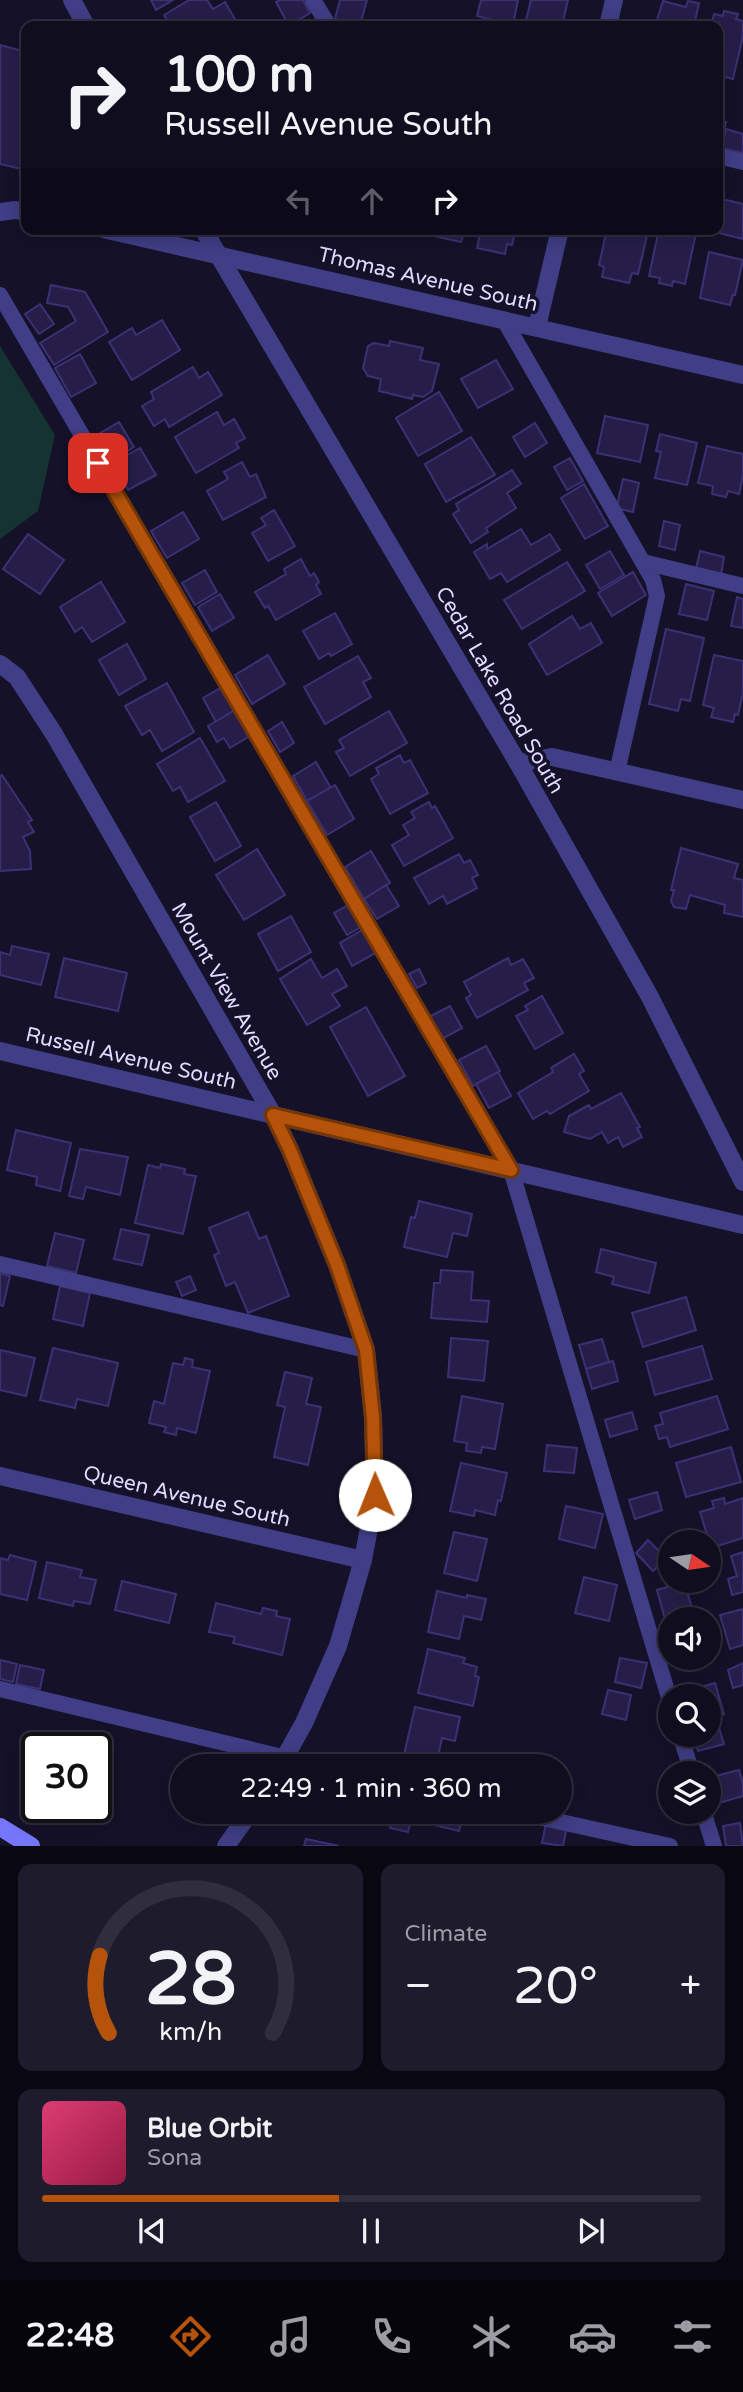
<!DOCTYPE html>
<meta charset="utf-8">
<style>
body{margin:0;font-family:"Varela Round",sans-serif;background:#1e1b2c;color:#f1f3f6;height:100vh;display:flex;flex-direction:column;font-size:26px;white-space:nowrap}
*{box-sizing:border-box;margin:0}
p{font-size:23px;color:#9c9ca4}
.icon{flex:none;width:38px;height:38px;fill:none;stroke:currentColor;stroke-width:2;stroke-linecap:round;stroke-linejoin:round}
.map{position:relative;height:1846px;overflow:hidden}
.panel{display:flex;flex-direction:column;gap:18px;padding:18px;background:#090711;flex:1}
.panel>*{flex:none}
.top-card{position:absolute;left:21px;top:21px;width:702px;height:214px;border-radius:14px;box-shadow:0 4px 18px #0003,0 0 0 2px #302d3d;background:#100d1f;color:#f1f3f6;overflow:hidden}
.needle{width:46px;rotate:103deg}
.tools{position:absolute;left:658px;top:1530px;display:grid;gap:14px}
.tools a{display:grid;place-items:center;width:63px;height:63px;border-radius:50%;background:#100d1f;box-shadow:0 4px 18px #0003,0 0 0 2px #302d3d;font-size:35px}
.speed{position:absolute;left:21px;top:1732px;display:flex;gap:14px;font-size:35px;font-weight:700;text-align:center}
.speed>*{display:grid;place-content:center;width:91px;height:91px;border-radius:50%;background:#100d1f;box-shadow:0 4px 18px #0003,0 0 0 2px #302d3d;line-height:1}
.speed .limit{border:4px solid #111;border-radius:10px;background:#fff;color:#111}
.pin{position:absolute;display:grid;place-items:center;width:60px;height:60px;color:#fff;margin:-30px;border-radius:14px;box-shadow:0 4px 10px #0006}
.me{position:absolute;width:77px;margin:-38px;rotate:359deg;stroke-linejoin:round;filter:drop-shadow(0 0 5px #0008)}
.turn{display:flex;align-items:center;gap:24px;height:147px;padding:0 28px;font-size:32px}
.turn .icon{width:91px;height:91px;stroke-width:2.5}
.turn b{display:block;font-size:49px;line-height:60px}
.lanes{display:flex;align-items:center;height:66px;padding:0 28px;background:#0003;justify-content:center;gap:35px;direction:ltr}
.lanes .off{opacity:.35}
.big{font-size:52px;font-weight:600;line-height:1.1}
.panel .tile{flex:1;display:flex;flex-direction:column;justify-content:center;gap:10px;min-width:0;padding:0 24px;border-radius:14px;background:#1e1b2c}
.panel .dial{align-items:center;gap:0}
.dial svg{height:182px;overflow:visible;fill:none;stroke:#302d3d;stroke-width:7;stroke-linecap:round;text-anchor:middle}
.dial text{fill:#f1f3f6;stroke:none}
.song{display:flex;align-items:center;gap:21px}
.cover{width:84px;height:84px;border-radius:10px;background:linear-gradient(135deg,hsl(340 70% 55%),hsl(340 70% 35%))}
.played{height:7px;border-radius:4px;background:linear-gradient(90deg,#b45309 45%,#302d3d 45%)}
.keys{display:flex;justify-content:space-around;direction:ltr}
.heat{display:flex;justify-content:space-between;align-items:center;font-size:38px;direction:ltr}
.panel .tiles{flex:1;display:grid;gap:18px;grid-template-columns:1fr 1fr}
.tile:last-child{grid-column:span 2}
.trip{position:absolute;left:170px;top:1754px;width:402px;height:70px;border-radius:35px;background:#100d1f;box-shadow:0 4px 18px #0003,0 0 0 2px #302d3d;font-weight:600;line-height:70px;text-align:center}
.tabs{display:flex;height:112px;justify-content:space-around;align-items:center;background:#06050c;color:#9c9ca4}
.tabs .icon{width:49px;height:49px}
.tabs .on{color:#b45309}
.tabs b{font-size:32px;color:#f1f3f6}
.map>svg:first-child{display:block}
</style>
<div class="map">
<svg width="743" height="1846" viewBox="0 0 743 1846">
<rect width="100%" height="100%" fill="#151129"/>
<polygon fill="#153331" points="0,346 55,435 38,511 0,539"/>
<g fill="#261e49" stroke="#3c3174" stroke-width="2">
<polygon points="151,0 173,0 156,10"/>
<polygon points="189,0 207,0 213,9 225,2 235,19 222,26 219,22 211,26 171,26 164,15"/>
<polygon points="280,0 303,0 310,13 289,26 276,2"/>
<polygon points="340,0 367,0 360,25 335,19"/>
<polygon points="481,0 518,0 513,25 477,16"/>
<polygon points="531,0 568,0 562,26 525,24"/>
<polygon points="663,1 686,7 688,1 699,3 694,26 655,26"/>
<polygon points="724,11 738,14 736,19 743,21 743,36 733,79 718,75 718,26 711,26 714,14 723,16"/>
<polygon points="0,45 26,52 26,170 0,164"/>
<polygon points="718,120 726,122 720,149 718,148"/>
<polygon points="726,129 743,134 743,153 721,148"/>
<polygon points="718,198 743,204 743,239 711,231 711,229 718,229"/>
<polygon points="432,229 468,229 467,234 464,233 461,242 430,235"/>
<polygon points="481,229 516,229 512,245 507,244 505,254 477,248"/>
<polygon points="607,229 647,236 638,274 632,273 629,283 602,277 604,267 599,265"/>
<polygon points="659,229 697,229 685,284 673,281 672,286 659,283 660,278 649,276"/>
<polygon points="709,252 743,260 735,295 733,295 730,305 700,298"/>
<polygon points="51,285 85,292 108,332 54,365 40,343 76,321 68,307 47,303"/>
<polygon points="40,304 54,324 39,334 25,314"/>
<polygon points="162,320 180,350 132,380 109,342 132,328 136,335"/>
<polygon points="390,341 423,348 420,360 439,364 432,391 423,397 413,395 412,399 379,391 381,379 368,376 363,368 368,346 374,343 389,346"/>
<polygon points="80,354 96,383 71,397 55,368"/>
<polygon points="496,360 513,389 478,408 461,379"/>
<polygon points="193,367 199,378 208,372 222,395 169,427 165,419 154,426 142,406 154,399 151,392"/>
<polygon points="439,392 462,431 418,456 396,418"/>
<polygon points="217,412 224,425 234,419 245,438 236,443 239,448 196,473 175,437"/>
<polygon points="605,416 648,425 640,462 597,453"/>
<polygon points="119,422 134,447 110,462 95,436"/>
<polygon points="535,423 547,443 525,457 513,437"/>
<polygon points="660,434 697,443 687,485 655,478 661,452 656,451"/>
<polygon points="471,437 495,475 446,502 425,464"/>
<polygon points="707,446 743,454 743,476 739,494 728,491 726,497 712,494 713,486 698,483"/>
<polygon points="140,448 156,475 128,490 113,463"/>
<polygon points="570,458 583,481 567,490 554,467"/>
<polygon points="242,462 250,477 256,474 266,497 223,520 207,491 228,479 224,472"/>
<polygon points="512,470 521,484 507,493 516,508 486,528 488,532 471,543 453,514 459,510 456,504"/>
<polygon points="623,479 639,483 633,512 620,509 617,505"/>
<polygon points="584,484 608,526 585,539 561,498"/>
<polygon points="274,510 295,546 268,561 252,533 266,525 261,518"/>
<polygon points="183,512 199,539 167,558 151,531"/>
<polygon points="664,521 680,525 675,550 659,546"/>
<polygon points="521,529 531,545 550,534 560,550 507,582 501,573 490,579 474,552 487,544 487,549"/>
<polygon points="28,534 64,560 40,594 3,569"/>
<polygon points="610,551 624,575 600,589 586,565"/>
<polygon points="700,551 724,557 721,575 696,569"/>
<polygon points="301,559 310,576 314,573 319,582 316,585 321,594 276,620 268,606 265,608 255,592 286,574 284,569"/>
<polygon points="567,562 585,591 522,629 504,600"/>
<polygon points="205,570 217,592 195,605 182,583"/>
<polygon points="633,572 646,595 612,616 598,593"/>
<polygon points="101,582 125,622 92,642 82,627 75,632 60,607"/>
<polygon points="686,584 714,591 707,620 679,614"/>
<polygon points="220,594 234,618 212,631 198,607"/>
<polygon points="737,597 743,599 743,628 731,626"/>
<polygon points="335,613 352,644 331,656 329,653 319,659 303,631"/>
<polygon points="572,616 580,629 591,623 602,643 547,675 529,644"/>
<polygon points="666,629 704,638 690,701 681,699 678,711 649,704"/>
<polygon points="127,644 146,679 119,695 99,660"/>
<polygon points="268,655 285,684 252,704 235,675"/>
<polygon points="714,655 743,661 743,693 738,715 735,714 733,722 711,717 714,708 703,705"/>
<polygon points="358,656 371,678 363,682 371,697 325,724 304,687"/>
<polygon points="167,683 194,732 162,751 150,730 142,735 125,706"/>
<polygon points="220,688 234,711 216,722 203,698"/>
<polygon points="235,710 250,736 230,748 224,738 217,742 208,726"/>
<polygon points="389,711 407,743 350,776 336,752 344,748 339,740"/>
<polygon points="282,722 294,743 280,752 268,731"/>
<polygon points="200,738 225,781 188,802 180,787 173,791 157,764"/>
<polygon points="400,755 404,763 410,760 428,793 390,814 371,779 379,774 376,768"/>
<polygon points="316,762 331,788 307,801 293,776"/>
<polygon points="2,775 32,820 28,822 34,832 23,837 30,851 31,869 0,871 0,776"/>
<polygon points="335,785 354,819 327,835 307,801"/>
<polygon points="216,802 241,846 215,861 190,817"/>
<polygon points="429,802 432,808 435,806 453,838 404,866 392,845 409,835 403,825 415,818 411,812"/>
<polygon points="681,848 738,864 734,878 743,880 743,917 724,913 725,905 690,895 686,909 674,907 671,901 674,890 671,890"/>
<polygon points="257,849 285,895 244,920 216,875"/>
<polygon points="371,851 390,883 364,899 345,867"/>
<polygon points="459,854 464,863 470,860 478,875 472,878 477,888 447,904 443,896 429,904 414,878"/>
<polygon points="386,885 399,906 377,919 364,899"/>
<polygon points="348,905 361,927 347,935 334,913"/>
<polygon points="291,916 311,952 278,971 258,934"/>
<polygon points="364,929 377,952 352,966 340,943"/>
<polygon points="12,946 49,954 41,985 0,975 0,952 10,955"/>
<polygon points="64,958 127,973 118,1011 55,997"/>
<polygon points="508,958 511,965 523,959 534,978 524,983 528,990 477,1018 466,998 471,995 464,982"/>
<polygon points="311,959 322,978 337,969 347,986 332,994 340,1006 307,1025 280,979"/>
<polygon points="419,969 426,983 417,988 409,974"/>
<polygon points="542,996 563,1033 535,1049 516,1016 528,1010 525,1006"/>
<polygon points="450,1006 462,1028 442,1039 429,1017"/>
<polygon points="366,1007 405,1076 368,1096 330,1027"/>
<polygon points="486,1046 500,1071 473,1086 459,1060"/>
<polygon points="574,1054 584,1071 579,1074 589,1091 550,1114 547,1111 533,1119 518,1093 553,1072 551,1068"/>
<polygon points="498,1072 511,1096 489,1108 476,1084"/>
<polygon points="621,1093 640,1127 637,1128 642,1137 623,1147 618,1137 608,1143 602,1132 590,1139 564,1132 569,1116 589,1105 591,1109"/>
<polygon points="16,1130 71,1143 60,1191 36,1185 37,1177 7,1170"/>
<polygon points="80,1149 128,1157 120,1195 86,1187 83,1199 69,1196"/>
<polygon points="161,1164 185,1169 184,1174 196,1176 183,1234 135,1223 148,1165 160,1168"/>
<polygon points="419,1201 472,1214 467,1236 453,1233 447,1257 404,1247 411,1217 415,1218"/>
<polygon points="248,1212 259,1239 266,1236 289,1296 248,1313 235,1282 226,1286 214,1255 219,1253 209,1228"/>
<polygon points="121,1229 149,1235 142,1265 114,1259"/>
<polygon points="55,1233 84,1240 76,1273 47,1266"/>
<polygon points="601,1249 656,1263 649,1293 612,1284 614,1277 596,1272"/>
<polygon points="441,1270 473,1272 471,1300 489,1301 487,1322 431,1318 434,1283 440,1283"/>
<polygon points="0,1273 10,1276 3,1306 0,1305"/>
<polygon points="190,1276 196,1290 182,1296 176,1282"/>
<polygon points="60,1286 90,1293 83,1326 53,1319"/>
<polygon points="686,1297 696,1330 643,1347 632,1313"/>
<polygon points="451,1338 488,1341 484,1381 448,1377"/>
<polygon points="602,1339 609,1362 586,1369 579,1345"/>
<polygon points="702,1346 712,1379 655,1395 646,1362"/>
<polygon points="53,1348 118,1363 108,1406 77,1399 75,1408 40,1400"/>
<polygon points="0,1350 35,1358 26,1396 0,1390"/>
<polygon points="185,1358 193,1360 192,1367 210,1371 196,1433 177,1428 176,1435 164,1432 166,1427 149,1423 154,1401 164,1404 173,1363 183,1365"/>
<polygon points="613,1361 618,1381 592,1389 586,1369"/>
<polygon points="285,1372 312,1378 306,1404 321,1407 308,1465 274,1457 285,1407 277,1405"/>
<polygon points="462,1396 503,1404 495,1449 482,1447 481,1453 466,1451 467,1443 454,1441"/>
<polygon points="717,1396 728,1429 670,1447 667,1437 659,1439 655,1426 663,1424 660,1413"/>
<polygon points="632,1412 637,1429 610,1437 605,1420"/>
<polygon points="547,1445 577,1448 574,1473 544,1471"/>
<polygon points="731,1447 741,1482 686,1497 676,1463"/>
<polygon points="461,1463 507,1473 501,1501 498,1500 495,1515 475,1510 474,1516 450,1511"/>
<polygon points="657,1492 662,1510 635,1519 629,1500"/>
<polygon points="724,1498 725,1504 743,1498 743,1538 711,1548 700,1512 714,1508 712,1501"/>
<polygon points="566,1506 603,1514 595,1548 559,1539"/>
<polygon points="454,1532 487,1539 477,1581 444,1573"/>
<polygon points="648,1540 666,1558 653,1571 636,1553"/>
<polygon points="743,1552 743,1592 732,1595 728,1579 737,1576 731,1556"/>
<polygon points="10,1555 36,1562 27,1600 0,1594 0,1558 8,1560"/>
<polygon points="47,1562 82,1570 80,1577 96,1580 90,1604 74,1601 73,1606 39,1598"/>
<polygon points="584,1577 617,1585 609,1621 575,1613"/>
<polygon points="122,1581 176,1594 169,1623 115,1610"/>
<polygon points="684,1582 693,1611 665,1619 657,1590"/>
<polygon points="437,1591 467,1598 467,1595 486,1599 481,1620 464,1616 459,1639 428,1632"/>
<polygon points="216,1603 261,1614 263,1608 277,1611 276,1616 290,1619 282,1655 233,1643 235,1637 209,1632"/>
<polygon points="743,1609 743,1645 730,1649 720,1615"/>
<polygon points="428,1649 465,1658 463,1663 477,1667 475,1676 479,1677 473,1706 418,1693"/>
<polygon points="620,1658 647,1663 641,1688 615,1682"/>
<polygon points="0,1660 17,1664 13,1682 0,1679"/>
<polygon points="743,1663 743,1685 733,1688 728,1670"/>
<polygon points="20,1665 44,1670 40,1689 16,1684"/>
<polygon points="715,1683 724,1714 709,1719 709,1696 688,1696 686,1691"/>
<polygon points="608,1690 631,1695 626,1720 602,1714"/>
<polygon points="415,1707 460,1717 455,1741 442,1738 436,1766 403,1759"/>
<polygon points="716,1718 724,1744 698,1751 693,1734 709,1734 709,1720"/>
<polygon points="739,1770 743,1784 743,1796 719,1803 712,1777"/>
<polygon points="394,1811 413,1811 408,1832 390,1828"/>
<polygon points="437,1811 464,1811 459,1831 434,1825"/>
<polygon points="546,1823 567,1827 563,1846 542,1843"/>
<polygon points="740,1823 743,1846 726,1846 723,1826"/>
<polygon points="306,1839 339,1846 304,1846"/>
</g>
<g fill="none" stroke-linecap="round" stroke-linejoin="round">
<g stroke="#3f3e86" stroke-width="16">
<polyline points="313,0 329,26"/>
<polyline points="718,156 743,162"/>
<polyline points="0,295 511,1170 670,1701"/>
<polyline points="504,320 653,580 657,596 617,772"/>
<polyline points="643,562 743,586"/>
<polyline points="0,1264 366,1350"/>
<polyline points="0,1689 320,1766"/>
<polyline points="680,1734 692,1773"/>
<polyline points="511,1811 670,1846"/>
<polyline points="703,1811 714,1846"/>
</g>
<g stroke="#3f3e86" stroke-width="18">
<polyline points="608,26 614,0"/>
<polyline points="0,212 15,210 26,212"/>
<polyline points="103,229 743,375"/>
<polyline points="537,327 560,229"/>
<polyline points="0,664 17,677 54,734 273,1115 290,1150 337,1265 366,1350 373,1417 375,1495 363,1560 338,1646 304,1723 280,1766"/>
<polyline points="518,763 552,757 743,800"/>
<polyline points="0,1051 743,1225"/>
<polyline points="0,1476 363,1560"/>
<polyline points="226,1846 251,1811"/>
</g>
<g stroke="#3f3e86" stroke-width="18">
<polyline points="72,0 86,26"/>
<polyline points="203,229 518,763 650,997 743,1182"/>
</g>
<polyline stroke="#7576fa" stroke-width="18" points="0,1827 31,1846"/>
</g>
<g fill="none" stroke-linecap="round" stroke-linejoin="round">
<g stroke="#753606" stroke-width="18">
<polyline id="route" points="98,463 511,1170 273,1115 290,1150 337,1265 366,1350 373,1418 375,1495"/>
</g>
<use href="#route" stroke="#b45309" stroke-width="12"/>
</g>
<g text-anchor="middle" stroke-width="7" stroke-linejoin="round" paint-order="stroke">
<g font-size="21" fill="#dedbfe" stroke="#151129">
<text transform="translate(428 279) rotate(13)" y="7">Thomas Avenue South</text>
<text transform="translate(500 690) rotate(60)" y="7">Cedar Lake Road South</text>
<text transform="translate(227 991) rotate(60)" y="7">Mount View Avenue</text>
<text transform="translate(131 1058) rotate(13)" y="7">Russell Avenue South</text>
<text transform="translate(187 1496) rotate(13)" y="7">Queen Avenue South</text>
</g>
</g>
</svg>
<div class="tools">
<a><svg class="needle" viewBox="-14 -14 28 28"><path d="M0-13l5 13h-10z" fill="#e53935"/><path d="M0 13l5-13h-10z" fill="#9c9ca4"/></svg></a>
<a><svg class="icon" aria-label="sound" viewBox="0 0 24 24"><path d="M4 9h4l5-4v14l-5-4H4zM17 9q2 3 0 6"/></svg></a>
<a><svg class="icon" aria-label="search" viewBox="0 0 24 24"><circle cx="10" cy="10" r="6"/><path d="M15 15l6 6"/></svg></a>
<a><svg class="icon" aria-label="layers" viewBox="0 0 24 24"><path d="M12 4l9 5-9 5-9-5zM3 14l9 5 9-5"/></svg></a>
</div>
<div class="speed"><div class="limit">30</div></div>
<div class="pin" style="left:98px;top:463px;background:#d93025"><svg class="icon" aria-label="arrive" viewBox="0 0 24 24"><path d="M6 21V4h12l-3 4 3 4H6"/></svg></div>
<svg class="me" style="left:375px;top:1495px" viewBox="-20 -20 40 40"><circle r="19" fill="#fff"/><path d="M0-13L10 11 0 6-10 11z" fill="#b45309"/></svg>
<div class="trip">22:49 · 1 min · 360 m</div>
<div class="top-card">
<div class="turn"><svg class="icon" aria-label="right" viewBox="0 0 24 24"><path d="M7 20v-9h11M14 6l5 5-5 5"/></svg><div><b>100 m</b>Russell Avenue South</div></div>
<div class="lanes"><svg class="icon off" aria-label="left" viewBox="0 0 24 24"><path d="M17 20v-9H6M10 6l-5 5 5 5"/></svg><svg class="icon off" aria-label="ahead" viewBox="0 0 24 24"><path d="M12 20V5M6 11l6-6 6 6"/></svg><svg class="icon" aria-label="right" viewBox="0 0 24 24"><path d="M7 20v-9h11M14 6l5 5-5 5"/></svg></div>
</div>
</div>
<section class="panel">
<div class="tiles">
<div class="tile dial"><svg viewBox="0 0 100 80">
<path d="M14 69A42 42 0 1 1 86 69"/>
<path d="M14 69A42 42 0 0 1 10 35" stroke="#b45309"/>
<text x="50" y="56" font-size="32" font-weight="700">28</text>
<text x="50" y="72" font-size="11">km/h</text>
</svg></div>
<div class="tile"><p>Climate</p>
<div class="heat"><a>−</a><b class="big">20°</b><a>+</a></div>
</div>
<div class="tile">
<div class="song"><i class="cover"></i><div><b>Blue Orbit</b><p>Sona</p></div></div>
<div class="played"></div>
<div class="keys"><svg class="icon" aria-label="previous" viewBox="0 0 24 24"><path d="M18 5L8 12l10 7zM5 5v14"/></svg><svg class="icon" aria-label="pause" viewBox="0 0 24 24"><path d="M8 5v14M16 5v14"/></svg><svg class="icon" aria-label="next" viewBox="0 0 24 24"><path d="M6 5l10 7-10 7zM19 5v14"/></svg></div>
</div>
</div>
</section>
<nav class="tabs">
<b>22:48</b>
<svg class="icon on" aria-label="directions" viewBox="0 0 24 24"><path d="M12 3l9 9-9 9-9-9zM9 14v-3h6M13 9l2 2-2 2"/></svg>
<svg class="icon" aria-label="music" viewBox="0 0 24 24"><path d="M9 18V5l10-2v13"/><circle cx="6" cy="18" r="3"/><circle cx="16" cy="16" r="3"/></svg>
<svg class="icon" aria-label="phone" viewBox="0 0 24 24"><path d="M5 4h4l2 5-3 2q2 4 5 5l2-3 5 2v4C11 20 4 13 5 4z"/></svg>
<svg class="icon" aria-label="climate" viewBox="0 0 24 24"><path d="M12 3v18M4 7l16 10M4 17L20 7"/></svg>
<svg class="icon" aria-label="car" viewBox="0 0 24 24"><path d="M5 17H2v-5l4-1 3-4h7l3 4 3 1v5h-3M9 17h6M6 11h13"/><circle cx="7" cy="17" r="2"/><circle cx="17" cy="17" r="2"/></svg>
<svg class="icon" aria-label="filters" viewBox="0 0 24 24"><path d="M4 7h16M4 17h16"/><circle cx="9" cy="7" r="2"/><circle cx="15" cy="17" r="2"/></svg>
</nav>
